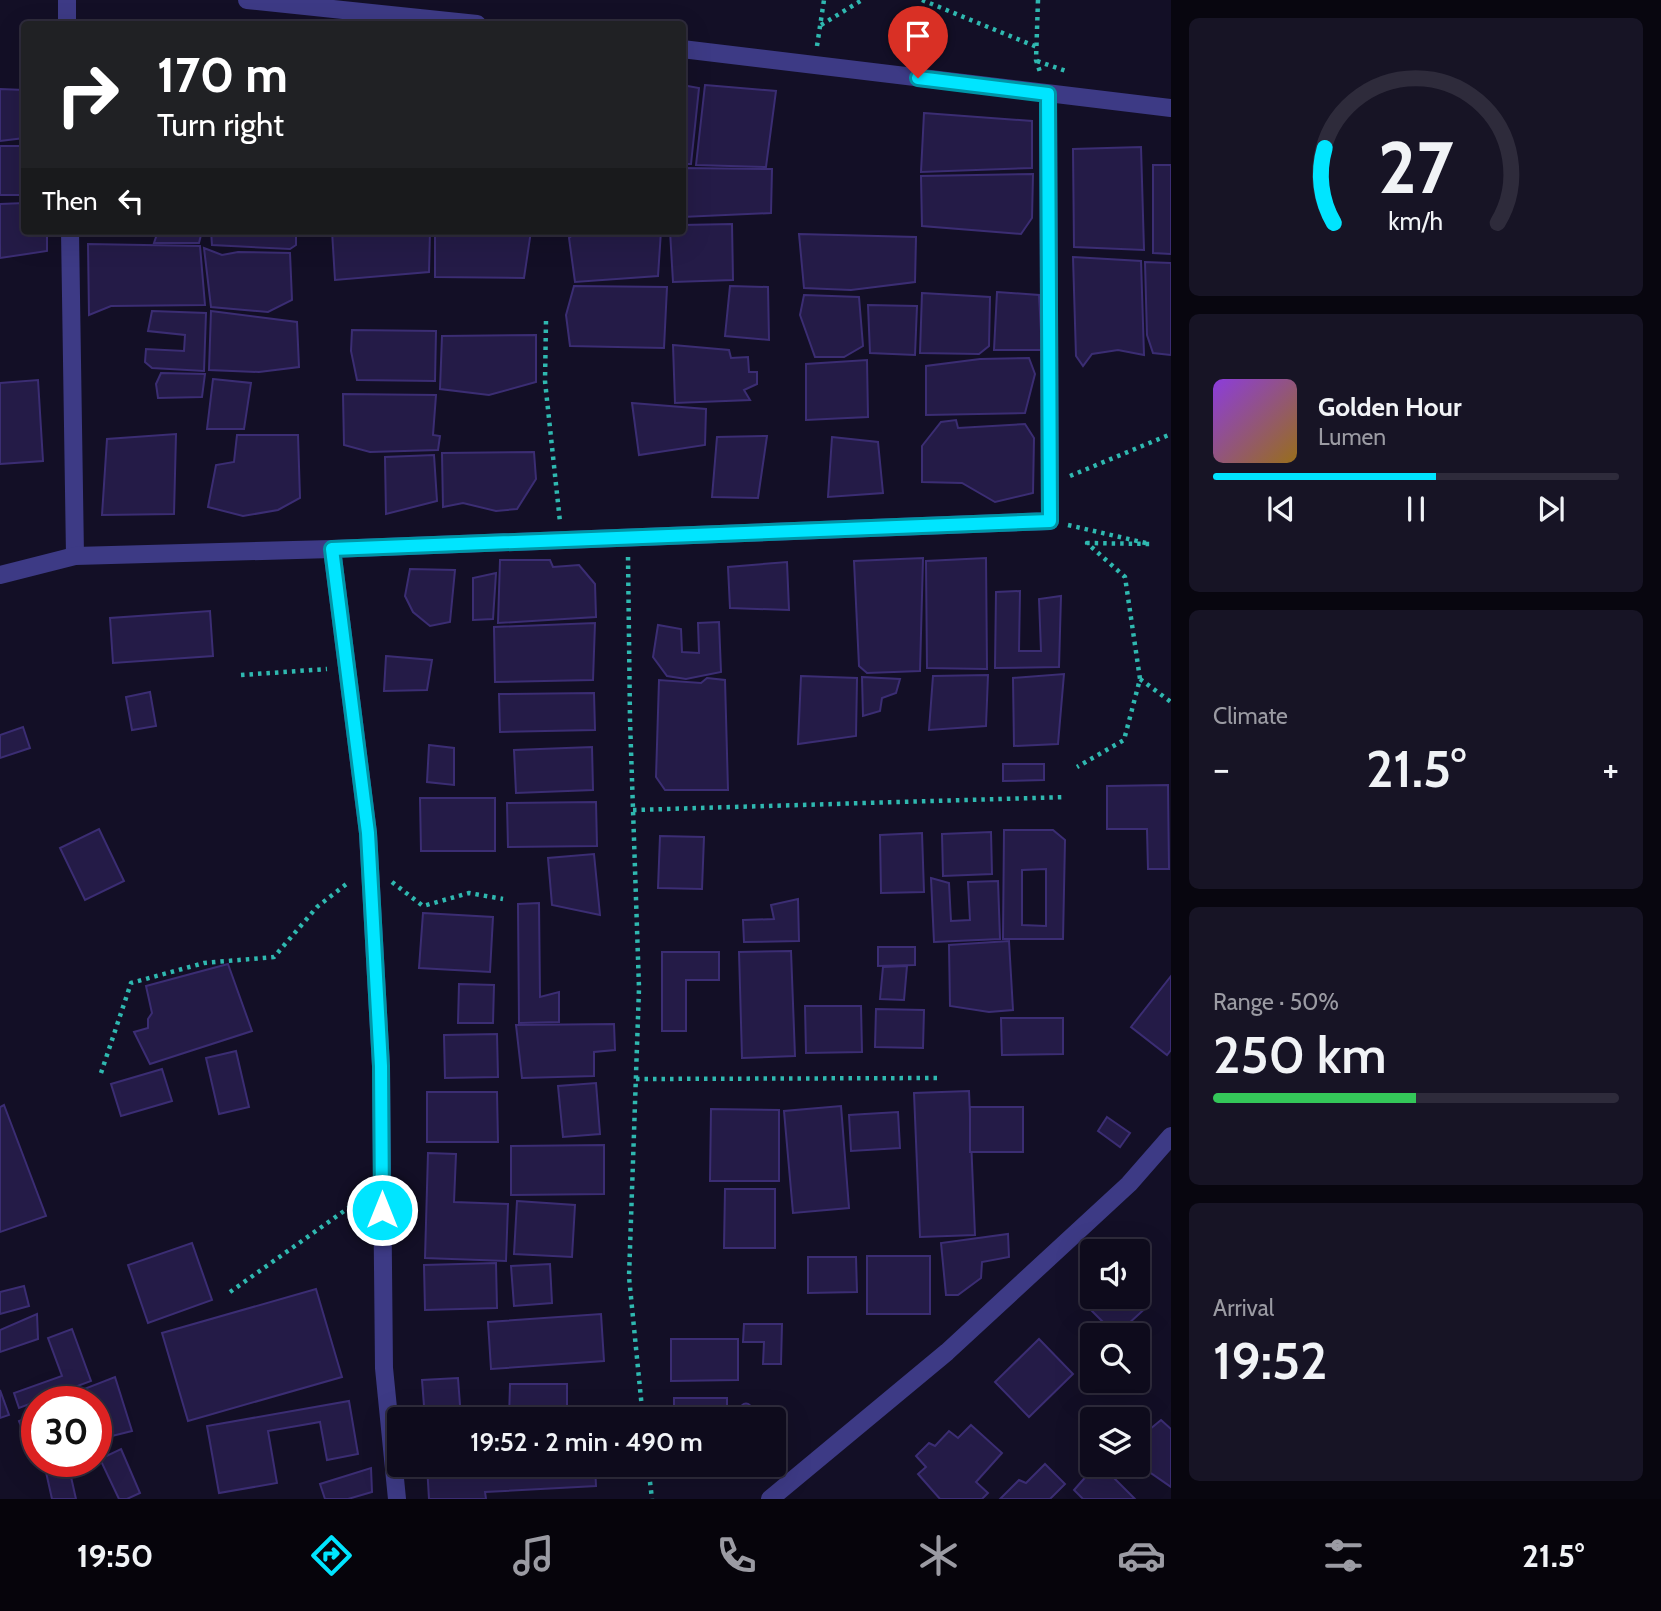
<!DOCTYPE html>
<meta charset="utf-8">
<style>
body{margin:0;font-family:Cabin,sans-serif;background:#171425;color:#f1f3f6;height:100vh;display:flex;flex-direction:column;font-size:26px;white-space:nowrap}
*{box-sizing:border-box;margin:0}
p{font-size:23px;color:#9b9ba3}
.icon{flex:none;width:38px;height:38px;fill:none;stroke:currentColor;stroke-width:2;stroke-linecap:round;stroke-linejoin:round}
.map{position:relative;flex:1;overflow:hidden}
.details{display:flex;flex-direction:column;gap:18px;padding:18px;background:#08060f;width:490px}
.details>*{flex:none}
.hud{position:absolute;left:21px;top:21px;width:665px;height:214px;border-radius:7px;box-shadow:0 7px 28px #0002,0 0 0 2px #2e2b3b;background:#202124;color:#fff;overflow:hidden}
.controls{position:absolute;left:1080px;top:1239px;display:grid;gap:14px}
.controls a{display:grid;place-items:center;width:70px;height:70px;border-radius:7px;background:#0e0b1c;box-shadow:0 7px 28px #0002,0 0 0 2px #2e2b3b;font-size:35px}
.speed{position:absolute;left:21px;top:1386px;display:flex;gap:14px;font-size:35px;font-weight:700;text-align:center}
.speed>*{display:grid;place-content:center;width:91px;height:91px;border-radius:50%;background:#0e0b1c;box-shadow:0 7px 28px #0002,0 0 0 2px #2e2b3b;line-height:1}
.speed .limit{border:10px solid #d22;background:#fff;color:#111}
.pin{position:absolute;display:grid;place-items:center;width:60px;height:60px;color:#fff;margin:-72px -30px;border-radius:50% 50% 50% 0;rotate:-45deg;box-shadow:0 0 7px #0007}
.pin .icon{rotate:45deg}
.me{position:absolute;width:77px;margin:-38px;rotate:0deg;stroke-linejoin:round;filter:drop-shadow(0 0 5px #0008)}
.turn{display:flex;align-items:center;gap:24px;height:147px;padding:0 21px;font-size:32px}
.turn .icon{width:91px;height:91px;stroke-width:2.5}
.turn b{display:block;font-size:49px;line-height:60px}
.then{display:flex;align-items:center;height:66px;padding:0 21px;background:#0003;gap:14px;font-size:26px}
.big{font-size:52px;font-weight:600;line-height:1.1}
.details .widget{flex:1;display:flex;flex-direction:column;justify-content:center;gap:10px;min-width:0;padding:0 24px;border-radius:10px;background:#171425}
.details .dial{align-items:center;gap:0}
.dial svg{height:182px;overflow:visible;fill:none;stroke:#2e2b3b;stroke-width:7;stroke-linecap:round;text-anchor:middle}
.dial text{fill:#f1f3f6;stroke:none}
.song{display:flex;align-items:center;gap:21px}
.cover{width:84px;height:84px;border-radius:10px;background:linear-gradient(135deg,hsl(270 70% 55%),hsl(40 70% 35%))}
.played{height:7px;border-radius:4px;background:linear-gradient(90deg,#00e5ff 55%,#2e2b3b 55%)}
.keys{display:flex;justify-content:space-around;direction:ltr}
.heat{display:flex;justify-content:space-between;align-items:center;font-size:38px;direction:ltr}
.charge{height:10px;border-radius:5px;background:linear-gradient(90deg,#34c759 50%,#2e2b3b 0)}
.trip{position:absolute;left:387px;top:1407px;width:399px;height:70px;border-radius:7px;background:#0e0b1c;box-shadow:0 7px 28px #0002,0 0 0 2px #2e2b3b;font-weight:600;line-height:70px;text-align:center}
.tabs{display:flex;height:112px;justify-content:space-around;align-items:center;background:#06040b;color:#9b9ba3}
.tabs .icon{width:49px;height:49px}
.tabs .active{color:#00e5ff}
.tabs b{font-size:32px;color:#f1f3f6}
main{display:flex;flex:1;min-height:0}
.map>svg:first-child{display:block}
</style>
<main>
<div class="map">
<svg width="1171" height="1499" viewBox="0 0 1171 1499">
<rect width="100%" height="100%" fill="#130f26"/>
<g fill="#241b47" stroke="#3b2d73" stroke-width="2" fill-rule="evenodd">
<polygon points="682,85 699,88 691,164 682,164"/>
<polygon points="705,85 776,91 766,167 696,165"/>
<polygon points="0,89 24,90 24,138 0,141"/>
<polygon points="924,113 1032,121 1032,168 921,172"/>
<rect x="0" y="146" width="24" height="49"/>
<polygon points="1141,147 1144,250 1074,247 1073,149"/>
<polygon points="1153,165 1171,165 1171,254 1153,253"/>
<polygon points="682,168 772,169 771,213 682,217"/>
<polygon points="1033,174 1032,218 1021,234 922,226 921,176"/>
<polygon points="24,203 24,231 47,231 47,251 0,258 0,204"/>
<polygon points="732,224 733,280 673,282 670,231 682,231 682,225"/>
<polygon points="158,231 202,231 199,243 154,243"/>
<polygon points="211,231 296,231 296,245 290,249 212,245"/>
<polygon points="332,231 430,231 429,272 335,280"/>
<polygon points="435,231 531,231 524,278 435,277"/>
<polygon points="577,231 661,231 658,276 575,282 569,238"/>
<polygon points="799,234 916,237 915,282 851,290 804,288"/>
<polygon points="88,244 200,246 205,305 111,306 89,315"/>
<polygon points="204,248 222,255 238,252 290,253 292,300 268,312 211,307"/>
<polygon points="1073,257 1141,261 1144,355 1118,350 1092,354 1083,366 1076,356"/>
<polygon points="1145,262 1171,263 1171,355 1153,353 1147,335"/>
<polygon points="574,286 667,287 664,348 570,346 566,315"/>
<polygon points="730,286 768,287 769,340 725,336"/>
<polygon points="997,292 1039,295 1042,350 994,350"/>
<polygon points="922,293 990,297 989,346 979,354 920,353"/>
<polygon points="804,295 859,297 863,346 844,357 815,357 800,315"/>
<polygon points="868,305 917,306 915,355 870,353"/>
<polygon points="152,311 206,313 204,371 152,368 145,362 146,349 184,351 185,335 148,331"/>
<polygon points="211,311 297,322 299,367 259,372 209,370"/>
<polygon points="352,330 436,331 435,381 357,380 351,351"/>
<polygon points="536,335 536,382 489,395 440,389 442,336"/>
<polygon points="673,345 729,350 731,358 748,357 749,372 757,372 757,384 744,390 750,400 675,403"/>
<polygon points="1029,358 1035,374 1025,413 926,415 926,366 980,359"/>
<polygon points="867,360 868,417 806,420 806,364"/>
<polygon points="161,373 205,374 202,397 158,398 156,384"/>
<polygon points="213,379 251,383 244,429 207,429"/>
<polygon points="38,380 43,461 0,464 0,383"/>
<polygon points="343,394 436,395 433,435 440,436 438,450 370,452 344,445"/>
<polygon points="632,403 706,409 705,445 639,455"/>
<polygon points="956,420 958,428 1025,424 1034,438 1033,493 995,502 962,483 922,482 922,446 941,422"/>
<polygon points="176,434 174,514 102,515 107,439"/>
<polygon points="237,435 298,435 300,498 278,510 243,516 208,507 216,465 234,462"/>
<polygon points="767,436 758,498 712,497 717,437"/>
<polygon points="832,437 878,442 883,493 828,497"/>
<polygon points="534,452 536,479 517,509 496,511 463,503 443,507 442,453"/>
<polygon points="434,455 437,501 386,514 385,457"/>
<polygon points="923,558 920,671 867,673 859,666 854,561"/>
<polygon points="986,558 987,669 927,668 926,561"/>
<polygon points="500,560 550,560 553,567 579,565 595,584 596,617 498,623"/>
<polygon points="787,562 789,610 730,608 728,567"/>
<polygon points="410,569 455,570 450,622 430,626 413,612 405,596"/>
<polygon points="496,573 493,619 473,620 473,578"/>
<polygon points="1020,591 1019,651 1041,651 1039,599 1061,596 1059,667 995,668 996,592"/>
<polygon points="210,611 213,656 113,663 110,618"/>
<polygon points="719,622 721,672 686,679 667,676 653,657 658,625 681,629 682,652 699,653 698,623"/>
<polygon points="595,623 593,680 495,682 494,627"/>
<polygon points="386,656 432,660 427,690 384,691"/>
<polygon points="1064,674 1058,744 1014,746 1013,678"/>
<polygon points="988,675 986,726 929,730 933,676"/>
<polygon points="801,676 857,678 856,736 798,744"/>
<polygon points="862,677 900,679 896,693 882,698 880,711 863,716"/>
<polygon points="707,678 725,680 728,790 665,790 656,777 659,680 701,683"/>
<polygon points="150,692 156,726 132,730 126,697"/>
<polygon points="594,693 595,730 500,732 499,694"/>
<polygon points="23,727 30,748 0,758 0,735"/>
<polygon points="429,745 454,748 454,785 427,782"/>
<polygon points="592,747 593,790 516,793 514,750"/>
<polygon points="1003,764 1044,764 1044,780 1003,781"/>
<polygon points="1168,785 1169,869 1148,869 1147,829 1107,829 1107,786"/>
<polygon points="420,798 495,798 495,851 421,851"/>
<polygon points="596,802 597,846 508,847 507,803"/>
<polygon points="99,829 124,881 85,900 60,848"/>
<path d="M1004 830H1053L1065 840 1063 939H1003ZM1046 869V926L1022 925V870Z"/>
<polygon points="991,832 992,874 943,876 942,834"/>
<polygon points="922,833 924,892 881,893 880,835"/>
<polygon points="660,836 704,837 702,889 658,888"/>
<polygon points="594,854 600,915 552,905 548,858"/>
<polygon points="931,878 949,883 951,921 970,920 968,882 998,881 1000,939 934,942"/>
<polygon points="798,899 799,941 744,942 743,920 774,919 771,905"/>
<polygon points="539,903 540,997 559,992 559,1022 519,1023 518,904"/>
<polygon points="423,913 493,917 490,972 419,968"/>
<polygon points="1009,941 1013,1010 989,1012 950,1006 949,945"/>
<polygon points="878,947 915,947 915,965 878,966"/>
<polygon points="791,951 795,1056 742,1058 739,952"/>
<polygon points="662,952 719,952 719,980 686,980 686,1031 662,1031"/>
<polygon points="228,964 252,1031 150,1064 134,1032 148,1028 148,1019 152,1013 146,986"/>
<polygon points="907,966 904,1000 880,999 883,967"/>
<polygon points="1171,976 1171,1050 1167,1055 1131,1027"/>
<polygon points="459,984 494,985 493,1023 458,1023"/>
<polygon points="805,1006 861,1006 862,1052 806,1053"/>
<polygon points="876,1009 924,1010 923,1048 875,1047"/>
<polygon points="1001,1018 1063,1018 1063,1054 1002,1055"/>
<polygon points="614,1024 615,1050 594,1052 594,1076 522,1078 516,1025"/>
<polygon points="497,1034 498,1077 445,1078 444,1035"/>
<polygon points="236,1051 249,1107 219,1114 206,1058"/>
<polygon points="162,1069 172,1101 121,1116 111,1084"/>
<polygon points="596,1083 600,1134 563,1137 558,1086"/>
<polygon points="969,1091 975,1235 920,1237 914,1093"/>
<polygon points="427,1092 497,1092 498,1142 427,1142"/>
<polygon points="4,1105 46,1216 0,1232 0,1107"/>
<polygon points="841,1106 849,1208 793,1213 784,1111"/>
<rect x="970" y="1107" width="53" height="45"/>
<polygon points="711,1109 779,1110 779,1181 710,1181"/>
<polygon points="898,1112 900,1148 851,1151 849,1115"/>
<polygon points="1107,1117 1130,1133 1120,1147 1098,1131"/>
<polygon points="604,1145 604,1194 511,1195 511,1146"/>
<polygon points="428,1153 456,1154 454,1202 508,1204 506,1261 425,1258"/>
<polygon points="725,1189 775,1189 775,1248 724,1248"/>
<polygon points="517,1201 575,1205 572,1257 514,1254"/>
<polygon points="1008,1234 1009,1257 982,1262 981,1278 958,1295 946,1295 941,1243"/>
<polygon points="192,1243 212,1300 148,1323 128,1265"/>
<rect x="867" y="1256" width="63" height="58"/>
<polygon points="808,1257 856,1257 857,1292 808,1293"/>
<polygon points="496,1263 497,1308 425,1310 424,1265"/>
<polygon points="550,1264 552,1303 514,1306 511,1266"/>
<polygon points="24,1286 29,1306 0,1314 0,1292"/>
<polygon points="316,1289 342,1377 188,1421 162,1333"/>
<polygon points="1138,1292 1149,1305 1116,1335 1089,1308 1102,1297 1105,1301 1110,1297 1138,1297"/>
<polygon points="37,1314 38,1339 0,1352 0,1330"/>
<polygon points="601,1314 604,1361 491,1369 488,1322"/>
<polygon points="744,1324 782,1324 781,1364 763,1364 764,1342 743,1342"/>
<polygon points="72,1329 91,1381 19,1408 14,1393 62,1376 48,1338"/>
<polygon points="671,1339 738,1339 738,1380 671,1381"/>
<polygon points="1039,1339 1073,1374 1029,1417 995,1382"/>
<polygon points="115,1377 132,1431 96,1440 96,1402 83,1402 79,1391"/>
<polygon points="458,1378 461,1419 425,1419 422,1380"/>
<polygon points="510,1384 567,1384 567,1419 509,1419"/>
<polygon points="0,1390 9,1415 0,1418"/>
<rect x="674" y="1398" width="53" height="21"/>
<polygon points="349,1401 358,1454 327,1460 320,1422 268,1431 277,1483 219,1493 207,1426"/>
<circle cx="746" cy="1409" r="5.5"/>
<polygon points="37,1414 37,1461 40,1461 35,1463 19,1421"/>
<polygon points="1161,1420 1171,1429 1171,1487 1142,1467 1129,1475 1121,1465 1138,1465 1138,1439"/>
<polygon points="971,1425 1002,1453 976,1482 988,1493 982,1499 940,1499 918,1474 926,1467 916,1456 929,1443 935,1446 949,1431 958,1438"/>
<polygon points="121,1449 140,1493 127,1499 119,1499 100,1459"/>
<polygon points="1045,1464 1065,1484 1050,1499 1000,1499 1019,1480 1026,1483"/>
<polygon points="427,1465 595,1465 596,1486 485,1492 486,1499 429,1499"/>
<polygon points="1096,1465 1101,1465 1135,1499 1083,1499 1074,1490"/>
<polygon points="69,1468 76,1499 52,1499 46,1472"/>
<polygon points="371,1468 372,1492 348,1499 325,1499 320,1484"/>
</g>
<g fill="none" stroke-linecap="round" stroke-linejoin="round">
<g stroke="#2fb8b0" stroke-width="4.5" stroke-dasharray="3.5 5" stroke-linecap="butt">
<polyline points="922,0 1037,47"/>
<polyline points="1038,0 1036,60 1040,72"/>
<polyline points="821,25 862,0"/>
<polyline points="817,46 824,0"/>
<polyline points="1037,61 1069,72"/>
<polyline points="546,321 545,381 560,522"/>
<polyline points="1070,476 1171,434"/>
<polyline points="1068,525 1150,544 1087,543 1125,577 1140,679 1124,740 1077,767"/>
<polyline points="628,557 630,720 639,988 629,1277 643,1419"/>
<polyline points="241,675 327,669"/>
<polyline points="1140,679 1171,702"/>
<polyline points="633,810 1066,797"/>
<polyline points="392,882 423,906 469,893 503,899"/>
<polyline points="101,1073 131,983 204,963 274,957 317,907 349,882"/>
<polyline points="636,1079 938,1078"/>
<polyline points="230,1292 361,1199"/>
<polyline points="648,1465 652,1499"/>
</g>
<g stroke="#3d3a85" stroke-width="18">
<polyline points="67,0 67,24"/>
<polyline points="247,0 477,24"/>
<polyline points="682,49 1171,108"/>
<polyline points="70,231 75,556"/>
<polyline points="332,549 368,833 381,1066 384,1368 397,1499"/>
<polyline points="0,575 75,556 332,549 1050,521 1048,95"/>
<polyline points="770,1499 947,1352 1129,1184 1171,1136"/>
</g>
</g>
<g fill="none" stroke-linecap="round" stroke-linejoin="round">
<g stroke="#0095a6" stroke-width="18">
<polyline id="route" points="382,1210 381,1066 368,833 332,549 1050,521 1048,94 918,78"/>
</g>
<use href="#route" stroke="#00e5ff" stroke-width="12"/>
</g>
</svg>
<div class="controls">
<a><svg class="icon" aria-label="sound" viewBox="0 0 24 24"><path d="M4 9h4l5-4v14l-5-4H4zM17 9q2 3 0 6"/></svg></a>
<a><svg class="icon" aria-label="search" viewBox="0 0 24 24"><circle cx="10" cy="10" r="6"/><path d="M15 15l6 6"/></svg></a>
<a><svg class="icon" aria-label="layers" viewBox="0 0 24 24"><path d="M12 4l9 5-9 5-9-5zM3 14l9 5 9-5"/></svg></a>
</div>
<div class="speed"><div class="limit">30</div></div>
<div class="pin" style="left:918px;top:78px;background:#d93025"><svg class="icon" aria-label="arrive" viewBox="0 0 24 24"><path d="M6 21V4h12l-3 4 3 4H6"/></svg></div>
<svg class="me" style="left:382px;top:1210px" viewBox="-20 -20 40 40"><circle r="17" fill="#00e5ff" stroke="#fff" stroke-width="3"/><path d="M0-11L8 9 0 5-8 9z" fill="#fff"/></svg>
<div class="trip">19:52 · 2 min · 490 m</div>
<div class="hud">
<div class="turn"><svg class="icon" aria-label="right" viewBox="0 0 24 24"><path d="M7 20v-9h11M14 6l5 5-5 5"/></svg><div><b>170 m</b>Turn right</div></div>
<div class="then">Then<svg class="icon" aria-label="left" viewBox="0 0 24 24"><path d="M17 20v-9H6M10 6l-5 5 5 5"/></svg></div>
</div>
</div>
<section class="details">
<div class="widget dial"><svg viewBox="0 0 100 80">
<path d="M14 69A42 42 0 1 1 86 69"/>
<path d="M14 69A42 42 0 0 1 10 36" stroke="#00e5ff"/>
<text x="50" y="56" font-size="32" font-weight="700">27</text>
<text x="50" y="72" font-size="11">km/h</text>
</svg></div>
<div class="widget">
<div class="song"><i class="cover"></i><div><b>Golden Hour</b><p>Lumen</p></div></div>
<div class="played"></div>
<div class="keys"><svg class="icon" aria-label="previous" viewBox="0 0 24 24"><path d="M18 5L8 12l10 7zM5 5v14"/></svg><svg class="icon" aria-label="pause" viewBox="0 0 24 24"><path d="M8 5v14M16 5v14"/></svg><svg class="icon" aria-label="next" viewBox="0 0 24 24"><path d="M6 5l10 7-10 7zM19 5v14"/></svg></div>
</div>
<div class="widget"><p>Climate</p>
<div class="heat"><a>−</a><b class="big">21.5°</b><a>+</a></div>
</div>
<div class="widget"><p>Range · 50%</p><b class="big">250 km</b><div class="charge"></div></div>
<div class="widget"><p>Arrival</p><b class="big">19:52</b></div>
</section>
</main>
<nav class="tabs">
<b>19:50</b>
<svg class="icon active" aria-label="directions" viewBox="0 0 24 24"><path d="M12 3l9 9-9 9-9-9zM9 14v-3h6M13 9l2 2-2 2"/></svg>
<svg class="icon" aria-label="music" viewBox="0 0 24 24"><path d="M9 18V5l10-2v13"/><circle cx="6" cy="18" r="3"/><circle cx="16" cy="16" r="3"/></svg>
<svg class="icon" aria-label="phone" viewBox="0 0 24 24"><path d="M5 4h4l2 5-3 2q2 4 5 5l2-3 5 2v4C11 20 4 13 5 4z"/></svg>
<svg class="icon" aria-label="climate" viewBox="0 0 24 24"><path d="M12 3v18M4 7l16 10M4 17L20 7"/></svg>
<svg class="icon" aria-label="car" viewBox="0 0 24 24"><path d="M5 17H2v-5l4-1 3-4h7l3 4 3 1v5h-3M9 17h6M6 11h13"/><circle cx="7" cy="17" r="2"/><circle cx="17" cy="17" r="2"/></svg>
<svg class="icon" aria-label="filters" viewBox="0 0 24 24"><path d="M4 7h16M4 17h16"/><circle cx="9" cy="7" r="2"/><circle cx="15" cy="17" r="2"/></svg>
<b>21.5°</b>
</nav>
